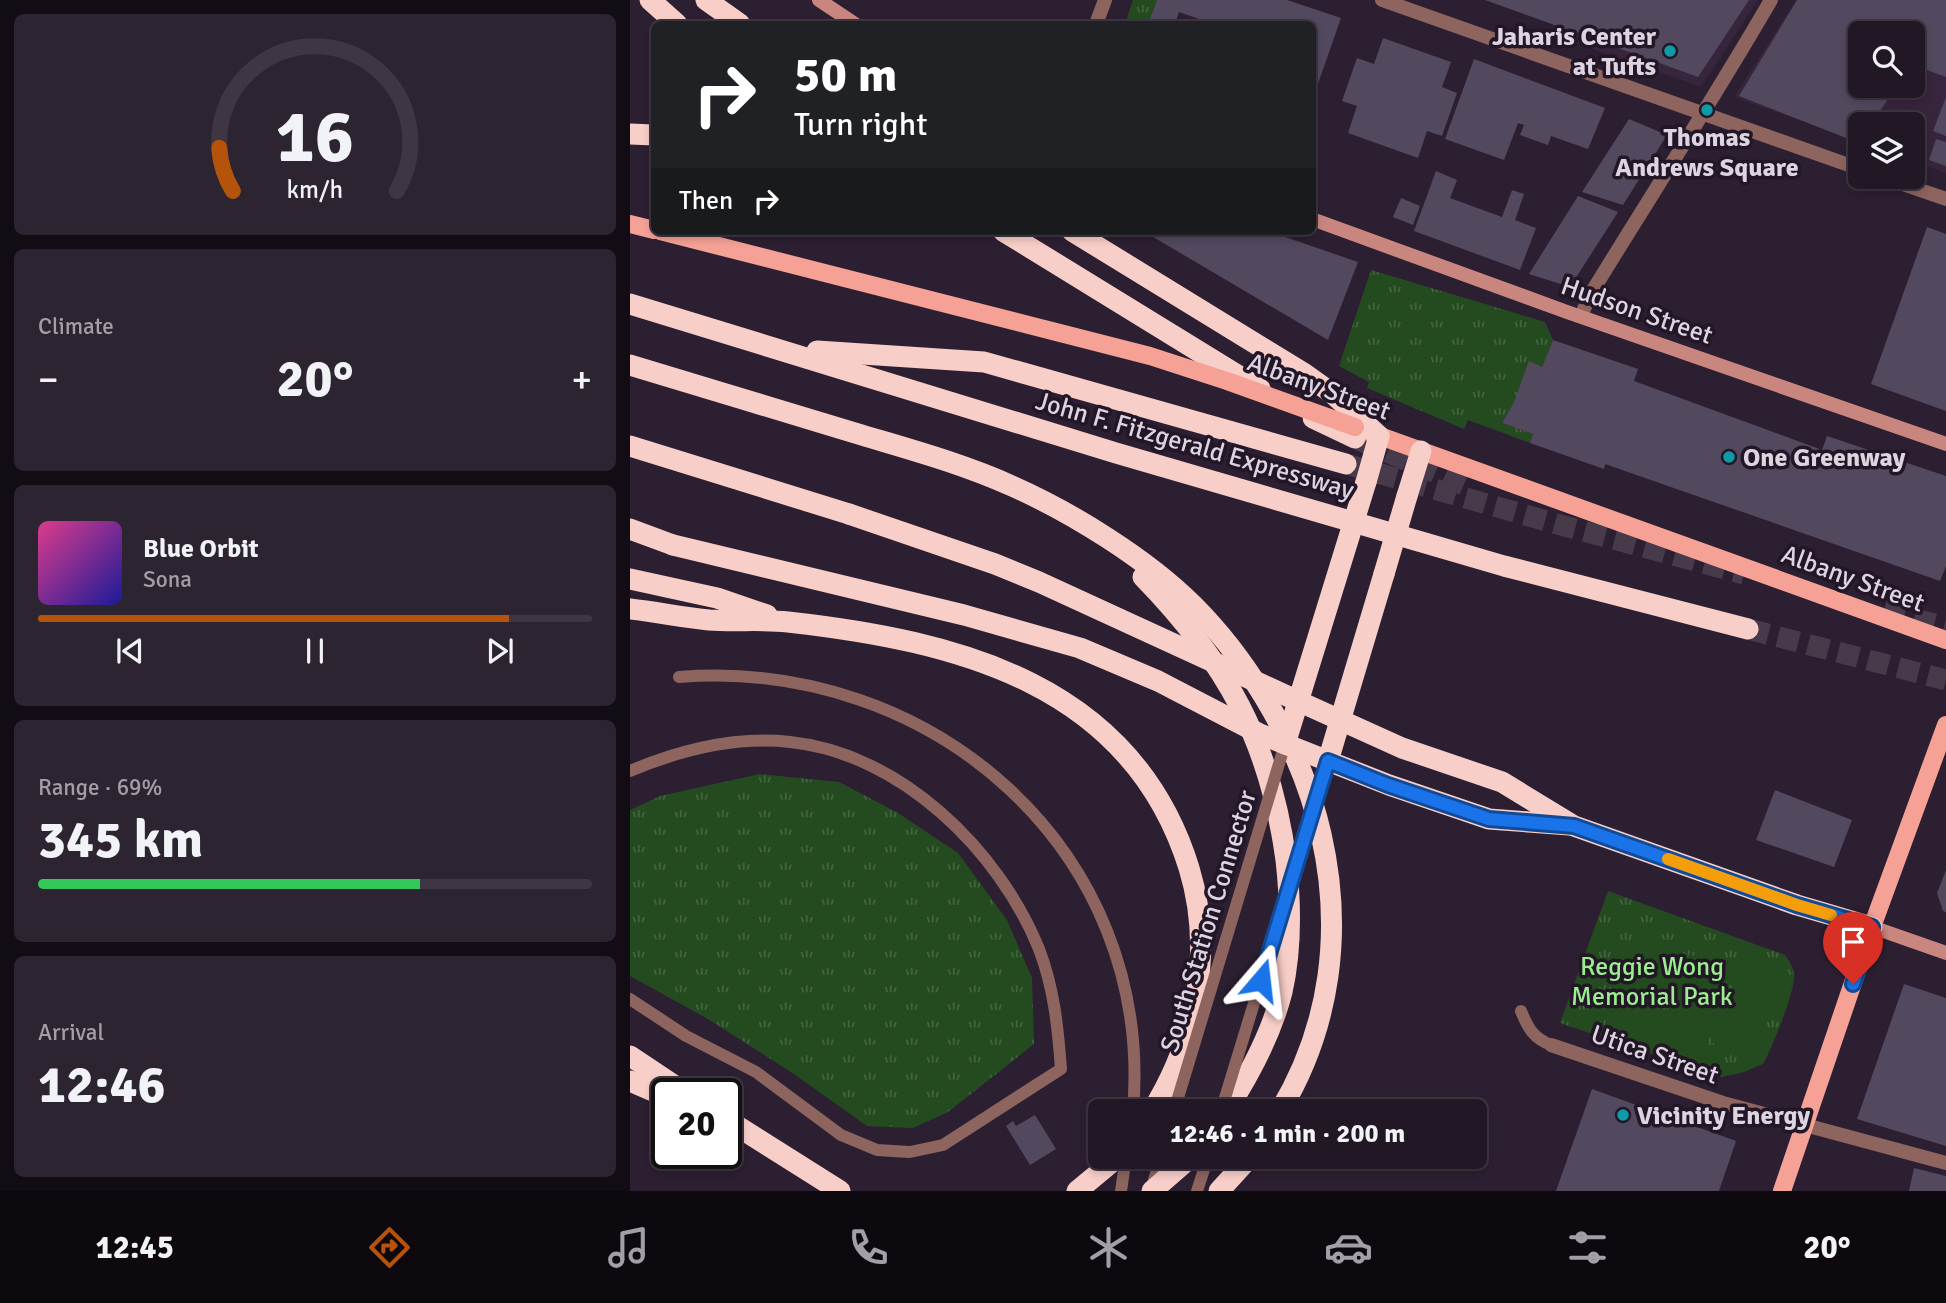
<!DOCTYPE html>
<meta charset="utf-8">
<style>
body{margin:0;font-family:Signika,sans-serif;background:#2d2432;color:#f1f3f6;height:100vh;display:flex;flex-direction:column;font-size:26px;white-space:nowrap}
*{box-sizing:border-box;margin:0}
p{font-size:23px;color:#a29fa7}
.icon{flex:none;width:38px;height:38px;fill:none;stroke:currentColor;stroke-width:2;stroke-linecap:round;stroke-linejoin:round}
.map{position:relative;flex:1;overflow:hidden}
.drawer{display:flex;flex-direction:column;gap:14px;padding:14px;background:#120d14;width:630px}
.drawer>*{flex:none}
.guide{position:absolute;left:21px;top:21px;width:665px;height:214px;border-radius:10px;box-shadow:0 4px 10px #0003,0 0 0 2px #3e3642;background:#202124;color:#fff;overflow:hidden}
.controls{position:absolute;left:1218px;top:21px;display:grid;gap:14px}
.controls a{display:grid;place-items:center;width:77px;height:77px;border-radius:10px;background:#211725;box-shadow:0 4px 10px #0003,0 0 0 2px #3e3642;font-size:35px}
.speed{position:absolute;left:21px;top:1078px;display:flex;gap:14px;font-size:35px;font-weight:700;text-align:center}
.speed>*{display:grid;place-content:center;width:91px;height:91px;border-radius:50%;background:#211725;box-shadow:0 4px 10px #0003,0 0 0 2px #3e3642;line-height:1}
.speed .limit{border:4px solid #111;border-radius:10px;background:#fff;color:#111}
.pin{position:absolute;display:grid;place-items:center;width:60px;height:60px;color:#fff;margin:-72px -30px;border-radius:50% 50% 50% 0;rotate:-45deg;box-shadow:0 0 7px #0007}
.pin .icon{rotate:45deg}
.me{position:absolute;width:77px;margin:-38px;rotate:17deg;stroke-linejoin:round;filter:drop-shadow(0 0 5px #0008)}
.turn{display:flex;align-items:center;gap:24px;height:147px;padding:0 28px;font-size:32px}
.turn .icon{width:91px;height:91px;stroke-width:2.5}
.turn b{display:block;font-size:49px;line-height:60px}
.then{display:flex;align-items:center;height:66px;padding:0 28px;background:#0003;gap:14px;font-size:26px}
.big{font-size:52px;font-weight:700;line-height:1.1}
.drawer .widget{flex:1;display:flex;flex-direction:column;justify-content:center;gap:10px;min-width:0;padding:0 24px;border-radius:10px;background:#2d2432}
.drawer .dial{align-items:center;gap:0}
.dial svg{height:182px;overflow:visible;fill:none;stroke:#3e3642;stroke-width:7;stroke-linecap:round;text-anchor:middle}
.dial text{fill:#f1f3f6;stroke:none}
.song{display:flex;align-items:center;gap:21px}
.cover{width:84px;height:84px;border-radius:10px;background:linear-gradient(135deg,hsl(330 70% 55%),hsl(240 70% 35%))}
.played{height:7px;border-radius:4px;background:linear-gradient(90deg,#b45309 85%,#3e3642 85%)}
.keys{display:flex;justify-content:space-around;direction:ltr}
.heat{display:flex;justify-content:space-between;align-items:center;font-size:38px;direction:ltr}
.charge{height:10px;border-radius:5px;background:linear-gradient(90deg,#34c759 69%,#3e3642 0)}
.trip{position:absolute;left:458px;top:1099px;width:399px;height:70px;border-radius:10px;background:#211725;box-shadow:0 4px 10px #0003,0 0 0 2px #3e3642;font-weight:700;line-height:70px;text-align:center}
.dock{display:flex;height:112px;justify-content:space-around;align-items:center;background:#0d090f;color:#a29fa7}
.dock .icon{width:49px;height:49px}
.dock .current{color:#b45309}
.dock b{font-size:32px;color:#f1f3f6}
main{display:flex;flex:1;min-height:0}
.map>svg:first-child{display:block}
</style>
<main>
<section class="drawer">
<div class="widget dial"><svg viewBox="0 0 100 80">
<path d="M14 69A42 42 0 1 1 86 69"/>
<path d="M14 69A42 42 0 0 1 8 50" stroke="#b45309"/>
<text x="50" y="56" font-size="32" font-weight="700">16</text>
<text x="50" y="72" font-size="11">km/h</text>
</svg></div>
<div class="widget"><p>Climate</p>
<div class="heat"><a>−</a><b class="big">20°</b><a>+</a></div>
</div>
<div class="widget">
<div class="song"><i class="cover"></i><div><b>Blue Orbit</b><p>Sona</p></div></div>
<div class="played"></div>
<div class="keys"><svg class="icon" aria-label="previous" viewBox="0 0 24 24"><path d="M18 5L8 12l10 7zM5 5v14"/></svg><svg class="icon" aria-label="pause" viewBox="0 0 24 24"><path d="M8 5v14M16 5v14"/></svg><svg class="icon" aria-label="next" viewBox="0 0 24 24"><path d="M6 5l10 7-10 7zM19 5v14"/></svg></div>
</div>
<div class="widget"><p>Range · 69%</p><b class="big">345 km</b><div class="charge"></div></div>
<div class="widget"><p>Arrival</p><b class="big">12:46</b></div>
</section>
<div class="map">
<svg width="1316" height="1191" viewBox="0 0 1316 1191">
<defs>
<pattern id="grass-tufts" width="24" height="20" patternUnits="userSpaceOnUse" patternTransform="scale(1.75)"><rect width="24" height="20" fill="#244b1f"/><path d="M3 7l-1-3M5 7V3M7 7l1-3M15 17l-1-3M17 17v-4M19 17l1-3" fill="none" stroke="#43643f"/></pattern>
</defs>
<rect width="100%" height="100%" fill="#2c1f31"/>
<g fill="#36253d" fill-rule="evenodd">
<polygon points="933,0 1128,0 1071,87 920,34"/>
<path d="M1166 0H1316V173L1283 161V124H1230V142L1104 97ZM1230 33H1283V86H1230Z"/>
</g>
<g fill="url(#grass-tufts)">
<polygon points="503,0 527,0 518,24 495,24"/>
<polygon points="741,270 915,322 923,340 912,367 884,402 872,423 903,434 900,443 838,420 834,429 737,388 739,382 709,366"/>
<polygon points="130,774 209,782 268,813 328,853 377,920 402,978 404,1044 318,1112 283,1128 237,1126 164,1074 78,1019 0,976 0,810 30,796"/>
<path d="M978 891 1155 955C1160 962 1163 967 1164 975 1165 992 1142 1048 1133 1064L1114 1072 1091 1077 930 1023Z"/>
</g>
<g fill="#244b1f">
<polygon points="1008,937 1054,954 1018,1048 972,1031"/>
<polygon points="1059,954 1104,971 1069,1065 1023,1048"/>
<polygon points="1113,964 1152,980 1122,1059 1083,1043"/>
</g>
<g fill="#52495f">
<polygon points="527,0 657,0 711,18 683,98 682,24 583,24 549,12 545,24 518,24"/>
<polygon points="855,0 1119,0 1068,77"/>
<polygon points="1167,0 1316,0 1316,77 1283,65 1283,33 1230,33 1230,86 1267,86 1241,124 1230,124 1229,143 1109,96"/>
<polygon points="753,38 821,62 812,87 827,93 812,136 797,131 788,158 718,133 727,106 712,101 727,58 744,64"/>
<polygon points="844,59 975,108 958,149 921,136 918,145 890,135 894,125 888,123 874,160 815,139"/>
<polygon points="1316,97 1316,136 1303,131"/>
<polygon points="999,119 1037,135 993,205 952,192"/>
<polygon points="1306,139 1316,142 1316,166 1299,160"/>
<polygon points="806,171 827,180 820,198 872,217 882,190 894,194 885,220 906,228 890,270 784,231"/>
<polygon points="948,196 988,212 940,287 899,274"/>
<polygon points="771,198 790,206 783,225 763,217"/>
<polygon points="1297,227 1316,234 1316,411 1241,384"/>
<polygon points="513,231 638,231 728,262 698,340"/>
<polygon points="923,340 1008,369 1004,381 1192,450 1197,436 1316,476 1316,566 1310,581 975,464 974,469 900,443 903,434 872,423 884,402 899,361 912,367"/>
<polygon points="1145,790 1222,820 1204,867 1126,840"/>
<polygon points="1316,870 1316,912 1313,911 1307,893"/>
<polygon points="1274,984 1316,998 1316,1146 1227,1119"/>
<polygon points="962,1089 1106,1141 1089,1191 926,1191"/>
<polygon points="405,1115 426,1149 400,1165 376,1126 383,1121 386,1126"/>
<polygon points="1284,1168 1316,1176 1316,1191 1279,1191"/>
</g>
<g fill="none" stroke-linecap="round" stroke-linejoin="round">
<g stroke="#463a4b" stroke-width="21" stroke-dasharray="21 10" stroke-linecap="butt">
<polyline points="729,440 841,488"/>
<polyline points="716,464 927,524 1114,574"/>
<polyline points="1254,611 1316,627"/>
<polyline points="1118,629 1316,680"/>
</g>
<g stroke="#8d645e" stroke-width="12">
<path d="M49 677C302 657 525 851 503 1111"/>
<path d="M0 771C50 750 105 736 160 742 270 753 369 850 409 949 424 988 428 1028 431 1069L313 1145 280 1152 247 1150 211 1135 126 1072 56 1036 0 999"/>
<path d="M891 1011C898 1028 903 1038 921 1045"/>
<polyline points="521,1190 531,1157"/>
<polyline points="491,1191 496,1157"/>
<polyline points="567,1191 578,1157"/>
</g>
<g stroke="#8d645e" stroke-width="14">
<polyline points="752,0 1230,169"/>
<polyline points="466,24 475,0"/>
<polyline points="1252,177 1316,199"/>
<path d="M951 316 960 295C1020 197 1083 100 1141 0"/>
<polyline points="921,1045 1093,1103 1316,1163"/>
</g>
<g stroke="#c8867e" stroke-width="14">
<polyline points="189,0 225,24"/>
<polyline points="682,219 937,312 1316,444"/>
<polyline points="1242,927 1316,953"/>
</g>
<g stroke="#f6a196" stroke-width="18">
<polyline points="0,224 24,230"/>
<polyline points="736,431 1316,640"/>
<polyline points="1152,1191 1242,927 1316,725"/>
</g>
<g stroke="#f8cec8" stroke-width="21">
<polyline points="20,0 47,24"/>
<polyline points="76,0 110,24"/>
<polyline points="0,134 24,135"/>
<polyline points="373,231 630,389"/>
<polyline points="442,231 675,374 703,394 749,436 736,482"/>
<polyline points="0,304 486,453 874,566 1118,629"/>
<polyline points="187,351 354,362 716,464"/>
<path d="M0 365C75 388 150 410 225 433 278 449 331 463 382 486 441 512 517 559 563 605 623 665 672 751 691 834 713 930 701 1026 650 1111"/>
<polyline points="683,418 725,438"/>
<polyline points="0,446 219,514"/>
<polyline points="777,496 791,451"/>
<polyline points="0,529 43,545"/>
<polyline points="754,574 698,761 759,785 859,819 939,825"/>
<path d="M513 577C596 662 640 741 656 860 661 904 662 948 652 992 641 1035 620 1074 596 1111"/>
<polyline points="0,579 87,598 137,615"/>
<path d="M0 609C26 612 52 617 79 620 105 622 132 619 158 622 328 641 502 684 559 868 584 950 567 1039 522 1111"/>
<polyline points="668,701 772,748 872,782 944,826 1167,905 1242,927"/>
<polyline points="0,1056 57,1094"/>
<polyline points="0,1081 37,1097"/>
<polyline points="96,1119 210,1191"/>
<polyline points="447,1191 488,1157"/>
<polyline points="522,1191 561,1157"/>
<polyline points="589,1191 620,1157"/>
</g>
<g stroke="#8d645e" stroke-width="12">
<polyline points="544,1111 655,744"/>
<polyline points="591,1111 698,761"/>
</g>
<polyline stroke="#f6a196" stroke-width="18" points="30,231 520,356 597,381 725,427"/>
<g stroke="#f8cec8" stroke-width="21">
<polyline points="219,514 365,564 409,582 668,701"/>
<polyline points="43,545 334,615 450,648 528,681 630,734 698,761"/>
<polyline points="754,574 777,496"/>
<polyline points="655,744 736,482"/>
</g>
</g>
<g fill="none" stroke-linecap="round" stroke-linejoin="round">
<g stroke="#114b97" stroke-width="18">
<polyline id="route" points="631,980 698,761 758,785 859,819 944,826 1167,905 1242,927 1223,984"/>
</g>
<use href="#route" stroke="#1a73e8" stroke-width="12"/>
<polyline stroke="#f59e0b" stroke-width="12" points="1038,859 1167,905 1201,915"/>
</g>
<g fill="#0f9aa8" stroke="#221627" stroke-width="2.5">
<circle cx="1040" cy="51" r="7"/>
<circle cx="1077" cy="110" r="7"/>
<circle cx="1099" cy="457" r="7"/>
<circle cx="993" cy="1115" r="7"/>
</g>
<g text-anchor="middle" stroke-width="7" stroke-linejoin="round" paint-order="stroke">
<g font-size="26" font-weight="bold" fill="#dcd4e0" stroke="#221627" text-anchor="start">
<text x="1026" y="45" text-anchor="end">Jaharis Center<tspan x="1026" dy="30">at Tufts</tspan></text>
<text x="1077" y="146" text-anchor="middle">Thomas<tspan x="1077" dy="30">Andrews Square</tspan></text>
<text x="1113" y="466">One Greenway</text>
<text x="1007" y="1124">Vicinity Energy</text>
</g>
<g font-size="26" fill="#dcd4e0" stroke="#221627">
<text transform="translate(1007 310) rotate(19)" y="9">Hudson Street</text>
<text transform="translate(689 386) rotate(20)" y="9">Albany Street</text>
<text transform="translate(565 445) rotate(16)" y="9">John F. Fitzgerald Expressway</text>
<text transform="translate(1223 578) rotate(20)" y="9">Albany Street</text>
<text transform="translate(578 921) rotate(-73)" y="9">South Station Connector</text>
<text transform="translate(1025 1054) rotate(19)" y="9">Utica Street</text>
</g>
<g font-size="26" fill="#9aee8f" stroke="#221627">
<text x="1022" y="975">Reggie Wong<tspan x="1022" dy="30">Memorial Park</tspan></text>
</g>
</g>
</svg>
<div class="controls">
<a><svg class="icon" aria-label="search" viewBox="0 0 24 24"><circle cx="10" cy="10" r="6"/><path d="M15 15l6 6"/></svg></a>
<a><svg class="icon" aria-label="layers" viewBox="0 0 24 24"><path d="M12 4l9 5-9 5-9-5zM3 14l9 5 9-5"/></svg></a>
</div>
<div class="speed"><div class="limit">20</div></div>
<div class="pin" style="left:1223px;top:984px;background:#d93025"><svg class="icon" aria-label="arrive" viewBox="0 0 24 24"><path d="M6 21V4h12l-3 4 3 4H6"/></svg></div>
<svg class="me" style="left:631px;top:980px" viewBox="-20 -20 40 40"><path d="M0-17L14 15 0 8-14 15z" fill="#1a73e8" stroke="#fff" stroke-width="4"/></svg>
<div class="trip">12:46 · 1 min · 200 m</div>
<div class="guide">
<div class="turn"><svg class="icon" aria-label="right" viewBox="0 0 24 24"><path d="M7 20v-9h11M14 6l5 5-5 5"/></svg><div><b>50 m</b>Turn right</div></div>
<div class="then">Then<svg class="icon" aria-label="right" viewBox="0 0 24 24"><path d="M7 20v-9h11M14 6l5 5-5 5"/></svg></div>
</div>
</div>
</main>
<nav class="dock">
<b>12:45</b>
<svg class="icon current" aria-label="directions" viewBox="0 0 24 24"><path d="M12 3l9 9-9 9-9-9zM9 14v-3h6M13 9l2 2-2 2"/></svg>
<svg class="icon" aria-label="music" viewBox="0 0 24 24"><path d="M9 18V5l10-2v13"/><circle cx="6" cy="18" r="3"/><circle cx="16" cy="16" r="3"/></svg>
<svg class="icon" aria-label="phone" viewBox="0 0 24 24"><path d="M5 4h4l2 5-3 2q2 4 5 5l2-3 5 2v4C11 20 4 13 5 4z"/></svg>
<svg class="icon" aria-label="climate" viewBox="0 0 24 24"><path d="M12 3v18M4 7l16 10M4 17L20 7"/></svg>
<svg class="icon" aria-label="car" viewBox="0 0 24 24"><path d="M5 17H2v-5l4-1 3-4h7l3 4 3 1v5h-3M9 17h6M6 11h13"/><circle cx="7" cy="17" r="2"/><circle cx="17" cy="17" r="2"/></svg>
<svg class="icon" aria-label="filters" viewBox="0 0 24 24"><path d="M4 7h16M4 17h16"/><circle cx="9" cy="7" r="2"/><circle cx="15" cy="17" r="2"/></svg>
<b>20°</b>
</nav>
